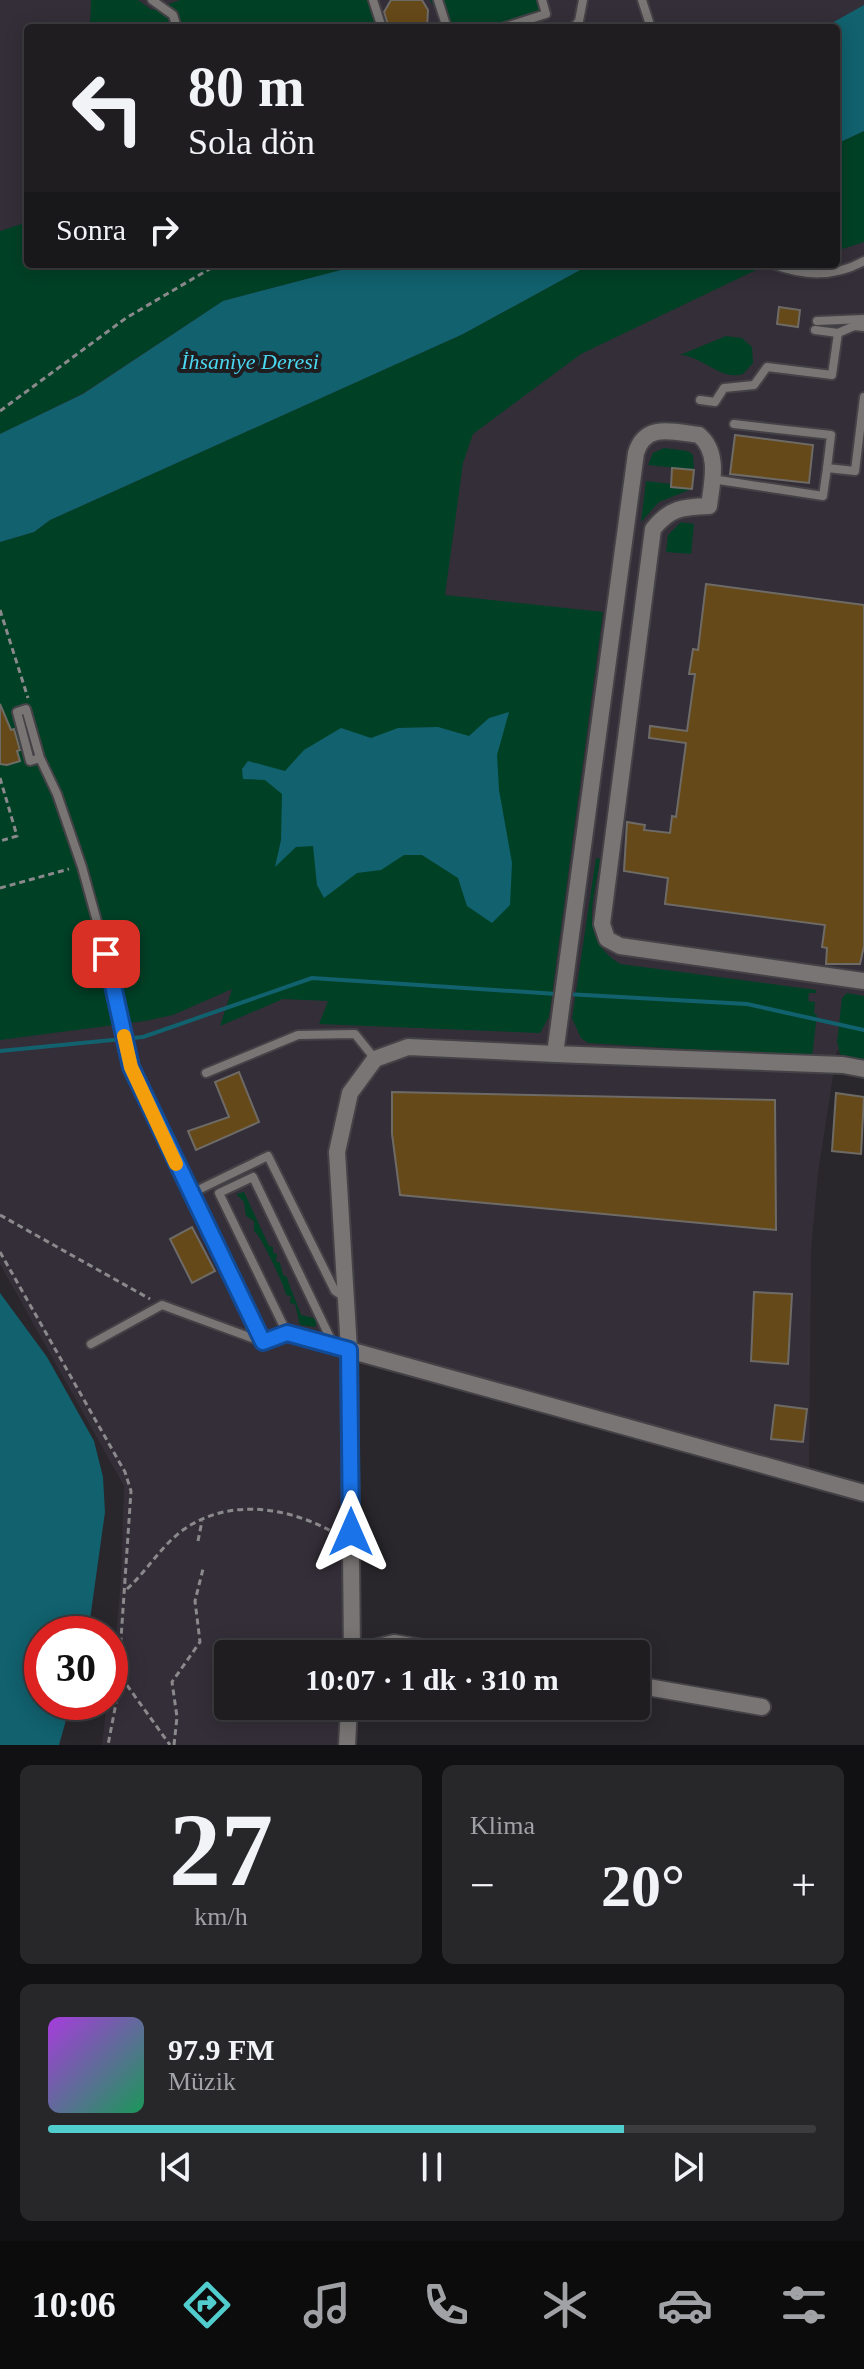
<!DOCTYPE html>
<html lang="tr">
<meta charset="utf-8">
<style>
body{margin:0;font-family:"Times New Roman",serif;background:#272629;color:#f1f3f6;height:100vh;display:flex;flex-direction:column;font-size:30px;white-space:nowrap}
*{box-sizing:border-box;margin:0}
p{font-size:26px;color:#a1a2a5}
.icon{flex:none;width:44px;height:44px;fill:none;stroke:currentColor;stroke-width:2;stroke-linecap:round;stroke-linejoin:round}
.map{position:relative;height:1745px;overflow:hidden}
.sheet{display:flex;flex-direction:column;gap:20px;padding:20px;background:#111012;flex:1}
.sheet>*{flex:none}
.banner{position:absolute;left:24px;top:24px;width:816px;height:244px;border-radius:8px;box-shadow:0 4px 20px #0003,0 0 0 2px #3c3b3e;background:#1f1d20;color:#f1f3f6;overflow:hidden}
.speed{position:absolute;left:24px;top:1616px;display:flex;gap:16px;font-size:40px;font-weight:700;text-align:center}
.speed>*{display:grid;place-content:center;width:104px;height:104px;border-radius:50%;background:#1f1d20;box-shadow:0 4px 20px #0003,0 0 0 2px #3c3b3e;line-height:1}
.speed .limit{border:12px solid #d22;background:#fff;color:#111}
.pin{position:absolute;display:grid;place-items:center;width:68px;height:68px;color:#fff;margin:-34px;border-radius:16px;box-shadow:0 4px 12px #0006}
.me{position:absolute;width:88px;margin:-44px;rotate:0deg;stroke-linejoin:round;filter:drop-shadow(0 0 6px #0008)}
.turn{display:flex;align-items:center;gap:28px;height:168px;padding:0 32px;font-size:36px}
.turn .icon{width:104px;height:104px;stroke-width:2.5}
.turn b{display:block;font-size:56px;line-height:68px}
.then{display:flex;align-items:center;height:76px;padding:0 32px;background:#0003;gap:16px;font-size:30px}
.big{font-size:60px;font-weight:800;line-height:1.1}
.sheet .widget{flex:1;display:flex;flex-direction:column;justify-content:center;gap:12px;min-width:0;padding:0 28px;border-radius:12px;background:#272629}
.sheet .dial{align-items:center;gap:0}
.dial b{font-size:104px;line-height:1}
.song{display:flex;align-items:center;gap:24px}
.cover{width:96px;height:96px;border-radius:12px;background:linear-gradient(135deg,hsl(280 70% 55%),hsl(150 70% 35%))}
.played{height:8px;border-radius:4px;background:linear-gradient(90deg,#52cdce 75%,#3c3b3e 75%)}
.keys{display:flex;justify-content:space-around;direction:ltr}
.heat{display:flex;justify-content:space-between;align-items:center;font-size:44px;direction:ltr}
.sheet .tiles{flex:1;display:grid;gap:20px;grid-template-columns:1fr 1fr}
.widget:last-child{grid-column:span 2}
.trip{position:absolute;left:214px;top:1640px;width:436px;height:80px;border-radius:8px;background:#1f1d20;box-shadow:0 4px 20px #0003,0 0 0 2px #3c3b3e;font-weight:800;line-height:80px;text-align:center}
.dock{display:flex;height:128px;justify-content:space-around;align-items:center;background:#0c0c0d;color:#a1a2a5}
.dock .icon{width:56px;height:56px}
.dock .selected{color:#52cdce}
.dock b{font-size:36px;color:#f1f3f6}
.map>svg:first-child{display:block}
</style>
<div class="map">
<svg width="864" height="1745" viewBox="0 0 864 1745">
<rect width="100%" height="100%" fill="#29272b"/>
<polygon fill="#342e38" points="0,0 864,0 864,79 836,28 28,28 28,264 836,264 836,94 864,81 864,1055 837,1050 818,1173 811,1250 809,1479 349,1350 345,1654 228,1654 228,1706 345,1706 344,1745 102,1745 107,1702 110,1702 121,1581 124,1486 0,1264 0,542 34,532 0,472"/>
<g fill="#004126">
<polygon points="91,0 138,0 152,10 180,0 367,0 377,28 90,28"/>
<polygon points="430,0 542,0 546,14 502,28 447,28 439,6 435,8"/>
<polygon points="864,131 864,242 836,251 836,144"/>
<polygon points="28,222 28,264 364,264 223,301 82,394 0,434 0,231"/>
<polygon points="591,264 751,264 756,270 581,354 473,434 463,463 445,595 603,612 549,1017 540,1033 319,1024 328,1001 283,999 220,1026 232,989 173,1015 145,1021 0,1040 0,542 34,532 50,520 463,334"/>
<path d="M726 336 742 338 752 347 753 363 743 374C721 381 702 356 680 355Z"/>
<polygon points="664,448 688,451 693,455 694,470 648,465 653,453"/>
<polygon points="646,481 671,484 671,487 692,489 659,502 641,522"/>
<polygon points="681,522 694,524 691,554 666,552 668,535"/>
<path d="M596 858 600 859C594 902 578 937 620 964L816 990V993H809L808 1001 815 1002 814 1013 817 1015 812 1057 588 1043 581 1038 572 1018Z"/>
<polygon points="847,993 864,996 864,1063 841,1058 837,1042 842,998"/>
<path d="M244 1192 269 1246 273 1247V1253L277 1254 276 1261 280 1263 283 1275 287 1277C288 1284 297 1302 301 1315L314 1318 317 1322 315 1327 300 1325 295 1304 290 1303 291 1296 286 1295C286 1289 261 1235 254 1231V1221L246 1216 244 1202 236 1194Z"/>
</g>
<g fill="#11616e">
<polygon points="864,5 864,131 836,144 836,28 823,28"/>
<polygon points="364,264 591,264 463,334 50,520 34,532 0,542 0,434 83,394 223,301"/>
<polygon points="509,712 497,755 499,790 512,863 510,905 492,923 467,906 458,878 422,855 404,855 381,870 357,873 324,898 317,885 313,846 296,847 275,867 281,840 282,794 265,780 243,779 242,769 248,761 285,771 304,750 341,728 371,738 398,728 438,727 469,736 489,718"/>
<polygon points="0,1293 47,1357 94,1441 103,1477 105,1512 88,1634 42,1634 42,1702 71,1702 59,1745 0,1745"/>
</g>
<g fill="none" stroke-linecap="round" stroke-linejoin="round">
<g stroke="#11616e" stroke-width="4">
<polyline points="566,994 747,1004 864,1030"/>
<polyline points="0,1051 143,1037 312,978 557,994"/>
</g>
</g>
<g fill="#664919" stroke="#6e6b66" stroke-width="2">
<polygon points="391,0 422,0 428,10 427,28 389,28 384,12"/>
<polygon points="779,307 800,310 798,327 777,324"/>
<polygon points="735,435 813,445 809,483 730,474"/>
<polygon points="672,468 694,470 692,489 671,487"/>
<polygon points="706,584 864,605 864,946 860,964 826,964 827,948 822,947 825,925 665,904 668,878 624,871 627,822 645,825 644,830 670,833 672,816 676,817 686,743 649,738 650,726 687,731 695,674 689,674 693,649 698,650"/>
<polygon points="0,704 11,730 14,729 20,750 17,751 20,761 7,765 0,764"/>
<polygon points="239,1072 259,1122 196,1150 188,1131 229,1117 215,1082"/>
<polygon points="392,1092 775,1100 776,1230 400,1195 392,1134"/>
<polygon points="836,1093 864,1097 861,1154 832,1151"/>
<polygon points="192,1227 215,1271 192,1283 170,1239"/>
<polygon points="754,1292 792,1294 788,1364 751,1361"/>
<polygon points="775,1405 807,1409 803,1442 771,1439"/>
</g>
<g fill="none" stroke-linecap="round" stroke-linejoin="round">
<g stroke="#444246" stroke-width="12">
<g id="lane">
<polyline points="152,0 173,15 177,28"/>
<polyline points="373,0 382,28"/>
<polyline points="438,0 447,28"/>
<polyline points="642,0 651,28"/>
<polyline points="502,28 546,14 542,0"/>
<polyline points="573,28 579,21 583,0"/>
<path d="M772 264C804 276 833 278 864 261"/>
<polyline points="817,321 864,319"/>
<polyline points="838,333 854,326 864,327"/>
<polyline points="700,400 715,402 724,388 754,385 767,367 832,375 838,333 815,330"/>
<polyline points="734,424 831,435 827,468 855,471 864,397"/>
<polyline points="712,479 823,496 827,468"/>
<polyline points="40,758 30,761 17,712 26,709 40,758 57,794 82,867 114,983 131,1067 152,1118 192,1193"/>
<polyline points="206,1073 298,1035 355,1034 375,1059"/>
<polyline points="263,1342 192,1193 268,1156 335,1291 344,1297"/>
<polyline points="91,1344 162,1305 263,1342 287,1333"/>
<polyline points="334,1346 253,1177 219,1193 287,1333 348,1349"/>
</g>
</g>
<g stroke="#444246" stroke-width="20">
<g id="street">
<path d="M864 981 620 946 607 939 602 924 653 529C670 508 682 507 709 506 712 482 720 453 699 435 674 432 645 422 636 453L555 1054 843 1065 864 1069"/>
<polyline points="349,1350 864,1493"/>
<polyline points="352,1654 349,1350 337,1152 350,1093 375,1059 408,1047 555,1054"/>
<polyline points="352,1654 394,1643 457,1654"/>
<polyline points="636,1685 762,1707"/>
<polyline points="347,1745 349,1706"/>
</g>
</g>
<g stroke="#8a898c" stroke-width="3" stroke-dasharray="6 4" stroke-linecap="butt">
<polyline points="0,411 126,318 218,264"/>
<polyline points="0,610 28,698"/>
<polyline points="0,778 17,836 0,841"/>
<polyline points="0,888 69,869"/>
<polyline points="0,1215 150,1299"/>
<polyline points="0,1252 125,1472 131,1491 117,1698 108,1745"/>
<polyline points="198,1541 202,1521"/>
<path d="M127 1589C147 1571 160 1547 183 1530 229 1497 290 1507 336 1534"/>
<polyline points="121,1677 170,1745"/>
<polyline points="174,1745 177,1717 172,1682 200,1642 195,1601 203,1569"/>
</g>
<use href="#lane" stroke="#787574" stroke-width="8"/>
<use href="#street" stroke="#787574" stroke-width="16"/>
</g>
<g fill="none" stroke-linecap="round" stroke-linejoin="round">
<g stroke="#114b97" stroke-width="20">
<polyline id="route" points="106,954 131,1067 263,1342 287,1333 349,1350 351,1532"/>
</g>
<use href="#route" stroke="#1a73e8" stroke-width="14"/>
<polyline stroke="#f59e0b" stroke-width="14" points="124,1036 131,1067 176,1164"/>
</g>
<g text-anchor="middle" stroke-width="8" stroke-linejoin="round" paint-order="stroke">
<g font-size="22" font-style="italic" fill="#4ad7f0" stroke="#201d21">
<text x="250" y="369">İhsaniye Deresi</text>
</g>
</g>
</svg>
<div class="speed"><div class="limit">30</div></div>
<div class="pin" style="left:106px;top:954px;background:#d93025"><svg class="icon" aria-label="arrive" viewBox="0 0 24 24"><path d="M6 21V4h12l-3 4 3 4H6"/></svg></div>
<svg class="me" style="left:351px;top:1532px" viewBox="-20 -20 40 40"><path d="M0-17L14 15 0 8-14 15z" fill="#1a73e8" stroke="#fff" stroke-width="4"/></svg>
<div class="trip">10:07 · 1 dk · 310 m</div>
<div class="banner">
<div class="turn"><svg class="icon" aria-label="left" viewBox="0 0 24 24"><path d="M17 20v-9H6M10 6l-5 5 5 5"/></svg><div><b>80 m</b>Sola dön</div></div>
<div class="then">Sonra<svg class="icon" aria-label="right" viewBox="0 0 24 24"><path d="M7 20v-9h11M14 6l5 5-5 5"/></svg></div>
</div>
</div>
<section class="sheet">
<div class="tiles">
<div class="widget dial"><b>27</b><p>km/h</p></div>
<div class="widget"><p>Klima</p>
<div class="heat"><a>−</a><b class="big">20°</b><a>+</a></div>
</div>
<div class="widget">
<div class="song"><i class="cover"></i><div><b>97.9 FM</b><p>Müzik</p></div></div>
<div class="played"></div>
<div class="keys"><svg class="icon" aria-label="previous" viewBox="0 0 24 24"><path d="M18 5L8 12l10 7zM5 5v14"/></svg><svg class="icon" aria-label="pause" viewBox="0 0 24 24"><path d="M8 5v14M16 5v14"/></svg><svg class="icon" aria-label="next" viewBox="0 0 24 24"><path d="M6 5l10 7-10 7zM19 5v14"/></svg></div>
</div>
</div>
</section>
<nav class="dock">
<b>10:06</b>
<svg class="icon selected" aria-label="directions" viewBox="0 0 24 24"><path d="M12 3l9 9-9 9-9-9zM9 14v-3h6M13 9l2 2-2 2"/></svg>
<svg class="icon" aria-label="music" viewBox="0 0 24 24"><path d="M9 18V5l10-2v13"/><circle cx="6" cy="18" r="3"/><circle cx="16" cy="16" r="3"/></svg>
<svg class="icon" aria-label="phone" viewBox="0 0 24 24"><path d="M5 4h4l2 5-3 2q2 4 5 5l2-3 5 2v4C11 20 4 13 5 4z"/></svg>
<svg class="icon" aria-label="climate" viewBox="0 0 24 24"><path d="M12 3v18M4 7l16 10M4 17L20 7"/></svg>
<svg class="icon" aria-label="car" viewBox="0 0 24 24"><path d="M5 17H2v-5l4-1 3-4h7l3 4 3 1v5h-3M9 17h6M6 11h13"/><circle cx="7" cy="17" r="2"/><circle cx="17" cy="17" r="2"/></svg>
<svg class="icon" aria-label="filters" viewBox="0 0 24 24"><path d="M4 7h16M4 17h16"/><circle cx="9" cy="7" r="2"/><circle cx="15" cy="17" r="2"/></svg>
</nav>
